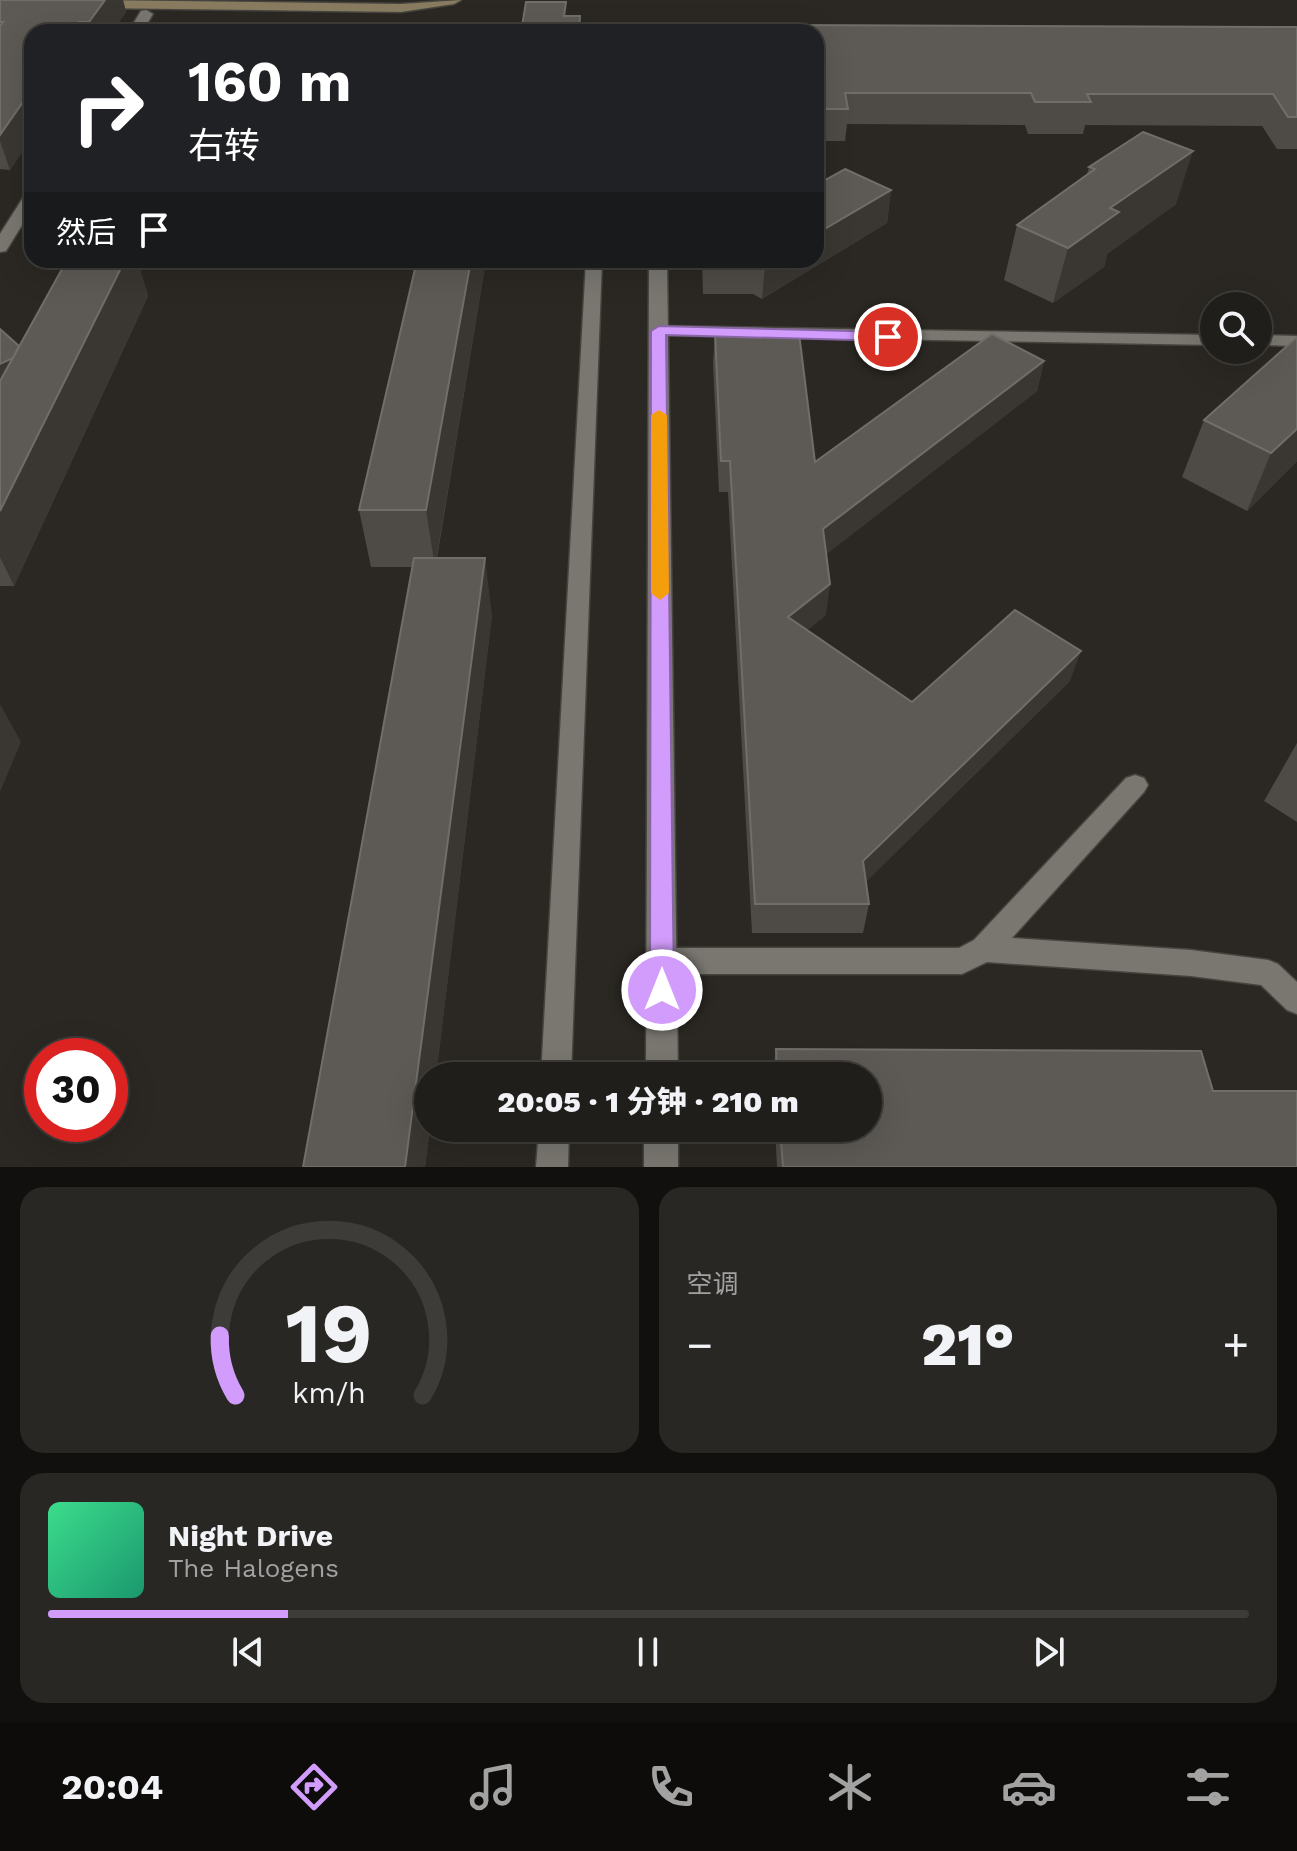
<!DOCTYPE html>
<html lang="zh">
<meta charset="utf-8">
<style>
body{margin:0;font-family:"Work Sans","Noto Sans SC",sans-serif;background:#282723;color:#f1f3f6;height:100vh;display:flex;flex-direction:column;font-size:30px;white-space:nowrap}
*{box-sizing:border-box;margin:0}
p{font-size:26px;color:#a2a2a2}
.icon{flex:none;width:44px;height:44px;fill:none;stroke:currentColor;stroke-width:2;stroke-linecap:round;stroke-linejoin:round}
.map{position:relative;height:1167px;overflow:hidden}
.drawer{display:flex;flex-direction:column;gap:20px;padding:20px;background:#12100e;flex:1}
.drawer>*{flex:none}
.guide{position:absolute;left:24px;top:24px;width:800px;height:244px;border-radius:24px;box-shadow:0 8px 32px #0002,0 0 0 2px #3d3c39;background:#202124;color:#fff;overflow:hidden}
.fabs{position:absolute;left:1200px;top:292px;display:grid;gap:16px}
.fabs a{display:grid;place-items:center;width:72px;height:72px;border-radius:50%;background:#201e1a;box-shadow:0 8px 32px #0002,0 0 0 2px #3d3c39;font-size:40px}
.speed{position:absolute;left:24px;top:1038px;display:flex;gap:16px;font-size:40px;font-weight:700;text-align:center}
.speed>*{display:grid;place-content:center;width:104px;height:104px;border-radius:50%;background:#201e1a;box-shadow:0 8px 32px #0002,0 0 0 2px #3d3c39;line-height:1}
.speed .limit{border:12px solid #d22;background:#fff;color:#111}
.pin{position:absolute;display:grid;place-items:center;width:68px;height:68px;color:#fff;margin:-34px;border:4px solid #fff;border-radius:50%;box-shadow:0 2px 8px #0007}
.me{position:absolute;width:88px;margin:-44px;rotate:0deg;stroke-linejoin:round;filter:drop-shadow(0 0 6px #0008)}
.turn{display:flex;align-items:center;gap:28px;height:168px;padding:0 32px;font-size:36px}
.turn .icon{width:104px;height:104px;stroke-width:2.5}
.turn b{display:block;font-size:56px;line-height:68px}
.then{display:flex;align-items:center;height:76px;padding:0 32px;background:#0003;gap:16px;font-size:30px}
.big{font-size:60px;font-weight:800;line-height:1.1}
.drawer .widget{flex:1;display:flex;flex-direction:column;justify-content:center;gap:12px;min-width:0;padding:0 28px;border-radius:24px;background:#282723}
.drawer .dial{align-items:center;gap:0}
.dial svg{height:208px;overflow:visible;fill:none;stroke:#3d3c39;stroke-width:7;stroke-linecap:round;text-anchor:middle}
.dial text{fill:#f1f3f6;stroke:none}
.song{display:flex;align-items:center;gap:24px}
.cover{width:96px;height:96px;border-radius:12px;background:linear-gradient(135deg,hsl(150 70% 55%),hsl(160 70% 35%))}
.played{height:8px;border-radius:4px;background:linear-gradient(90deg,#d29cfd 20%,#3d3c39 20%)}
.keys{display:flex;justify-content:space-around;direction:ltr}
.heat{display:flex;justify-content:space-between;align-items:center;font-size:44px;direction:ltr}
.drawer .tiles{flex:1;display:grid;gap:20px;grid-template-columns:1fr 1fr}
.widget:last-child{grid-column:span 2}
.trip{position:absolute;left:414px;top:1062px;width:468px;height:80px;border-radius:40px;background:#201e1a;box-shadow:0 8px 32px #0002,0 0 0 2px #3d3c39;font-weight:800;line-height:80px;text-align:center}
.dock{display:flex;height:128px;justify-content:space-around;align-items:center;background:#0d0c0a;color:#a2a2a2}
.dock .icon{width:56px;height:56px}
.dock .current{color:#d29cfd}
.dock b{font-size:36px;color:#f1f3f6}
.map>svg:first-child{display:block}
</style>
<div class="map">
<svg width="1297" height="1167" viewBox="0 0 1297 1167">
<rect width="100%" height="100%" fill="#2b2823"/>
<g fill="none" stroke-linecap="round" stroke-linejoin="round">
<g stroke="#46443f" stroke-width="3">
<g id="service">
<polygon points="146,10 153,14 142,32 128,32 141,11"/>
<polygon points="32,191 32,209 6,251 0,252 0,234 26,193"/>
<polygon points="586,260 602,260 571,1076 541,1076"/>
<polygon points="659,326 1214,335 1214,345 653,335 650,331 653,327"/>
<polygon points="1258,335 1297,336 1297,346 1258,345"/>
<polygon points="1135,775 1144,778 1148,785 1144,792 1012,938 1191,950 1268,960 1278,964 1297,982 1297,1014 1287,1010 1261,985 1191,976 987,962 962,974 662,974 652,970 648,961 652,952 662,948 959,948 974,940 1126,778"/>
<polygon points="539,1128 569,1128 568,1167 536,1167"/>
</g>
</g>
<g stroke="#46443f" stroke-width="3">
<g id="minor">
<polygon points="649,260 667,260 678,1076 646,1076"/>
<rect x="644" y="1128" width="34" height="39"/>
</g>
</g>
<g stroke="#46443f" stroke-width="3">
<polygon id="secondary" points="92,0 401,4 461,0 454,4 401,12 93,8 86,4"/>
</g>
<use href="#service" fill="#7a7771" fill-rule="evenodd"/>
<use href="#minor" fill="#7a7771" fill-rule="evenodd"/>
<use href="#secondary" fill="#887b60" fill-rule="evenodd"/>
</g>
<g fill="#4e4b46">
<polygon points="0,0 123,0 126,12 112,32 32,32 32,137 10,170 0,169"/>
<polygon points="791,25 1297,27 1297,149 1277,149 1262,126 1085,125 1083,134 1028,134 1025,125 847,124 845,141 816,141 816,32 790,32"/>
<polygon points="1089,167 1176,204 1107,254 1104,267 1053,303 1004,280 1017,225 1087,174"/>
<polygon points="891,190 887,223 762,299 753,294 703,294 702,260 816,260"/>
<polygon points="67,260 137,260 148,296 14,586 0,586 0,329 19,346"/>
<polygon points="417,260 486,260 437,558 492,615 436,1076 428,1076 430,1128 425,1167 303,1167 413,567 371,567 359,510"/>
<polygon points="715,333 815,462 1044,361 1037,391 826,554 826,615 807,630 912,702 1070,681 866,881 869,904 863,933 752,933 728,492 719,492 713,363"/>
<polygon points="1297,337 1297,461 1247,511 1182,477 1204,420"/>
<polygon points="1297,743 1297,822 1264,801"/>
<polygon points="776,1049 1213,1091 1297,1167 777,1167 775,1128 868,1128 868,1076 772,1076"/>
</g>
<g fill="#3a3732">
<polygon points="105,0 123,0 126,12 112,32 92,32 89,22"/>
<polygon points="79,22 82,32 73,32"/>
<polygon points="32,89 32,137 10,170 0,141 0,135"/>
<polygon points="1193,151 1176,204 1107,254 1104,267 1053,303 1068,248 1110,208"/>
<polygon points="891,190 887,223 762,299 765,265 773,260 816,260 816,234"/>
<polygon points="125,260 137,260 148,296 14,586 0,557 0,511"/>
<polygon points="471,260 486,260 435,567 426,510"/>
<polygon points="26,352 0,393 0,364"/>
<polygon points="1044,361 1037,391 819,560 823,529"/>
<polygon points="1297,429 1297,461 1247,511 1271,453"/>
<polygon points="485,558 492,615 436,1076 428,1076 428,1128 430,1128 425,1167 405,1167"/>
<polygon points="830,584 826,615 785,648 788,617"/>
<polygon points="1081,651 1070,681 858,890 863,861"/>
<polygon points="0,704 21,742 0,792"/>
</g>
<g fill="#5d5a56" stroke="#706e69" stroke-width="2">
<polygon points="0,0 105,0 89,22 79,22 73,32 32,32 32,89 0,135 0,26 3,22 0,22"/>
<polygon points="526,2 566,2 564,16 580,16 579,32 521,32"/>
<polygon points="432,23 430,32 155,32 176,25"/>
<polygon points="791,25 1297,27 1297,117 1288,117 1273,94 1087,94 1091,102 1035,102 1031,93 845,93 848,109 816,109 816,32 720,32 791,32"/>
<polygon points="1143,132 1193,151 1110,208 1119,212 1068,248 1017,225 1095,169 1089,167"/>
<polygon points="845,169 891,190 816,234 816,185"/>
<polygon points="67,260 125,260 0,511 0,381"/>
<polygon points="417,260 471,260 426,510 359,510"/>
<polygon points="756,260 773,260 765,265"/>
<polygon points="0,329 19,346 13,358 0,364"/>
<polygon points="715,333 799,333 815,462 992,334 1044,361 823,529 830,584 788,617 912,702 1015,610 1081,651 863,861 869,904 755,904 730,461 721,461"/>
<polygon points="1297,337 1297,429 1271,453 1204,420"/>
<polygon points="414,558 485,558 405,1167 303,1167"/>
<polygon points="776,1049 1201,1051 1213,1091 1297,1091 1297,1167 783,1167 780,1128 868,1128 868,1076 777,1076"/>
</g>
<polygon fill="#d29cfd" stroke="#8865a4" stroke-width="2" points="659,326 888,332 896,337 888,341 666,335 674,990 670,997 662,1001 654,997 650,990 651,331"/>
<polygon fill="#f59e0b" points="659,410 667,415 669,593 660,600 651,593 651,415"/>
</svg>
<div class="fabs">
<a><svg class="icon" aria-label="search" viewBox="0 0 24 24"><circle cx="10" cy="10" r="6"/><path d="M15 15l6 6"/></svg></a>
</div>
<div class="speed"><div class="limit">30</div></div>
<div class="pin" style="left:888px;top:337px;background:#d93025"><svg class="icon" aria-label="arrive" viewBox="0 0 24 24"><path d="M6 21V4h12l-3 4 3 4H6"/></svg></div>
<svg class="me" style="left:662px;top:990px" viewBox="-20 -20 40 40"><circle r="17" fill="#d29cfd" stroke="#fff" stroke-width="3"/><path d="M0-11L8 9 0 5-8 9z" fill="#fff"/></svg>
<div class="trip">20:05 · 1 分钟 · 210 m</div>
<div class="guide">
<div class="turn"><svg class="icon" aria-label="right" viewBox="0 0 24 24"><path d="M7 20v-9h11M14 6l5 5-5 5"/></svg><div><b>160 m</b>右转</div></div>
<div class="then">然后<svg class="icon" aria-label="arrive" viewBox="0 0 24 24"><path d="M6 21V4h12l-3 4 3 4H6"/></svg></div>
</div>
</div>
<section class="drawer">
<div class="tiles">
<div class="widget dial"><svg viewBox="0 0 100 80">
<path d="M14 69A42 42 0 1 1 86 69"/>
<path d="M14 69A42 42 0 0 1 8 46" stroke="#d29cfd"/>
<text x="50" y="56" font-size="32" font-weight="700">19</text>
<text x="50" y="72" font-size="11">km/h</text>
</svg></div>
<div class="widget"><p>空调</p>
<div class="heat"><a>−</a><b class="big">21°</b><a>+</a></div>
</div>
<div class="widget">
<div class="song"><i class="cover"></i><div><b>Night Drive</b><p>The Halogens</p></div></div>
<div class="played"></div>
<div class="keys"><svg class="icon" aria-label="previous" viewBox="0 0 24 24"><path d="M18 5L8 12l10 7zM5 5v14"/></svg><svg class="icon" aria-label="pause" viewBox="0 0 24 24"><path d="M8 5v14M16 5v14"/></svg><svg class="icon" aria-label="next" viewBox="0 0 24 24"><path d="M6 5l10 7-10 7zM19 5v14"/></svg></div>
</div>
</div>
</section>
<nav class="dock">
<b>20:04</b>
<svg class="icon current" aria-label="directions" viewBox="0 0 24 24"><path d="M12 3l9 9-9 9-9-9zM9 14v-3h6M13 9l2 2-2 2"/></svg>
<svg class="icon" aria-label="music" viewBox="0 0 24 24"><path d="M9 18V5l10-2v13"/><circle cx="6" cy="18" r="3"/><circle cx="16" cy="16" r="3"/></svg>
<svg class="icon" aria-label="phone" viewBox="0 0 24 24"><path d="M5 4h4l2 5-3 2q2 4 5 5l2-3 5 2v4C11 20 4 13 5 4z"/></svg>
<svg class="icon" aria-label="climate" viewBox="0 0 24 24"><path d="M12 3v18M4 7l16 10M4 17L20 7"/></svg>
<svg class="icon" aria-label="car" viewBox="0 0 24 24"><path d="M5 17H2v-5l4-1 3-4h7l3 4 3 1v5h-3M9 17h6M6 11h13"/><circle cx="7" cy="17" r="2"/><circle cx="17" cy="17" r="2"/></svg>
<svg class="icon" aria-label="filters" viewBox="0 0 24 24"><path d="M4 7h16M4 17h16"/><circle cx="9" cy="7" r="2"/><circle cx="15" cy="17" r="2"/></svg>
</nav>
